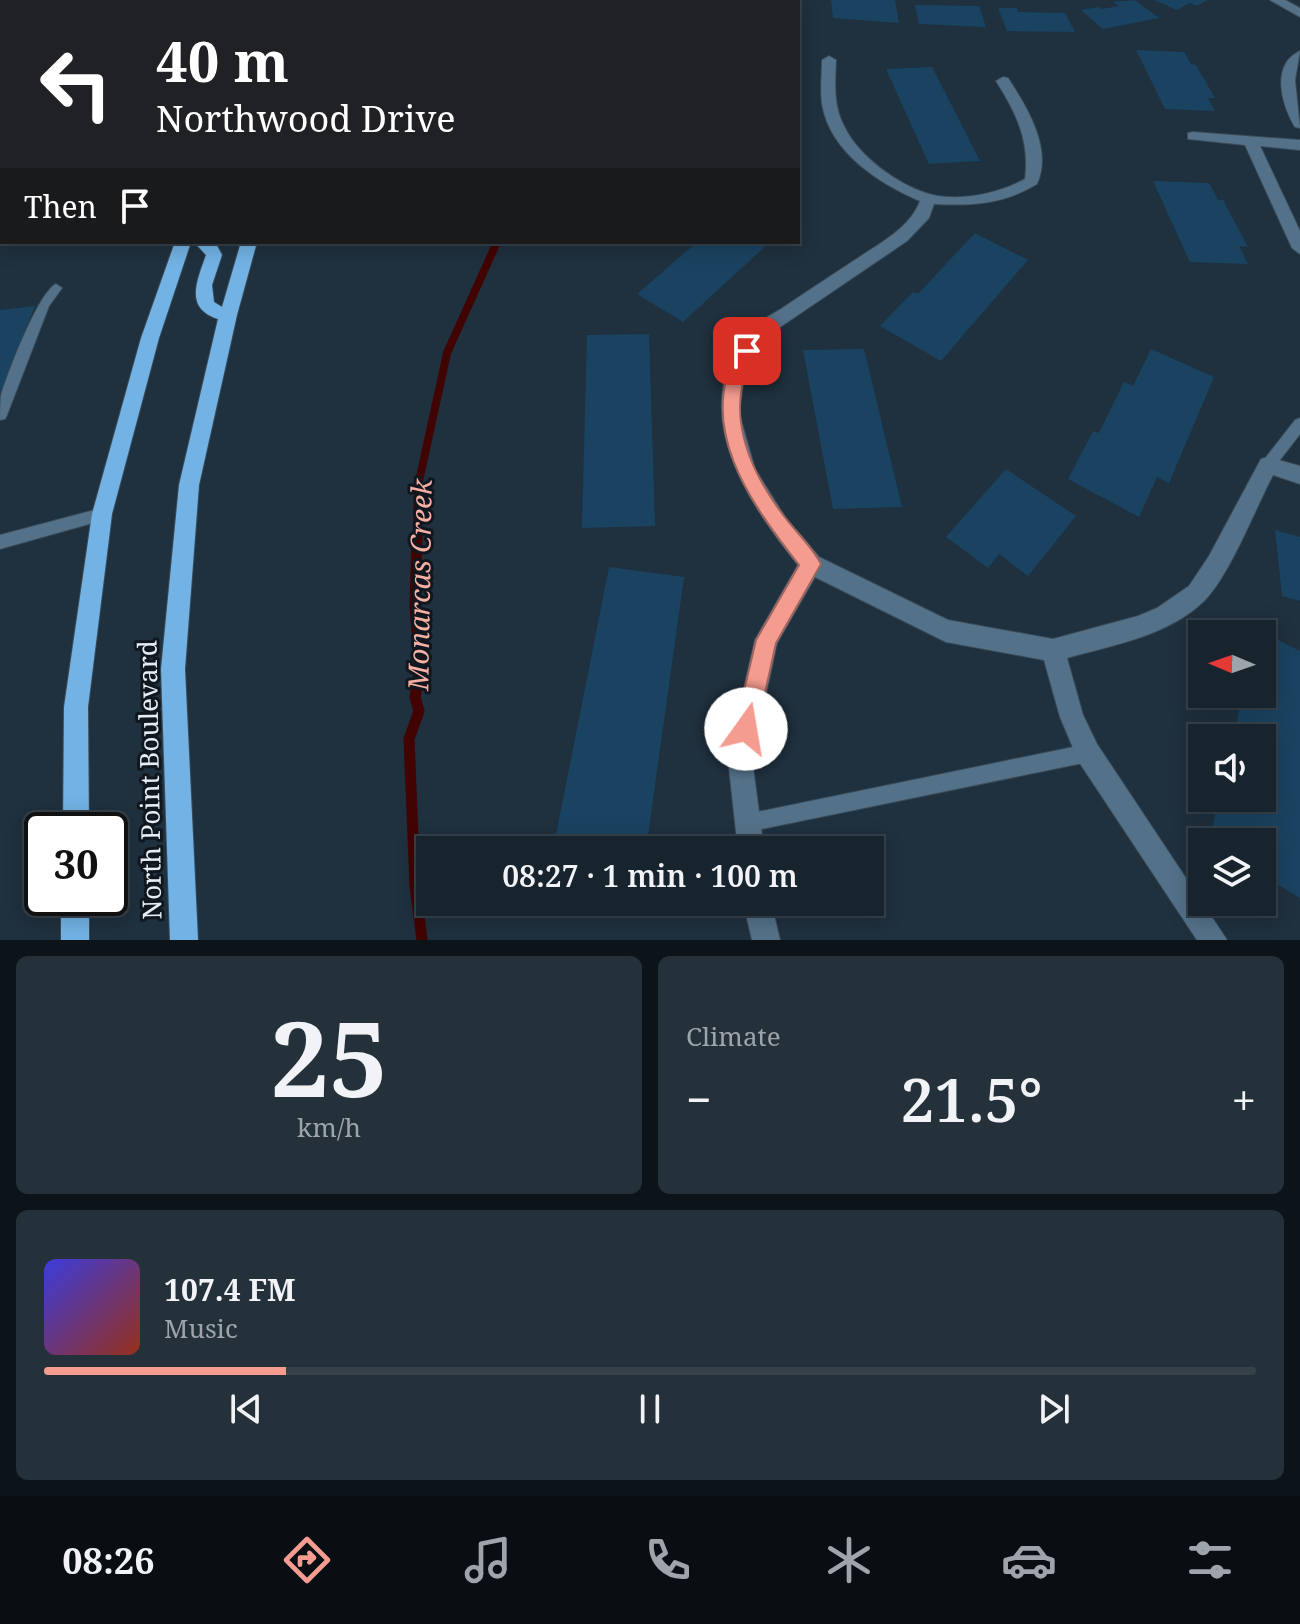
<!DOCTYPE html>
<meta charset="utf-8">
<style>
body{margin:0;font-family:"Noto Serif",serif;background:#24303a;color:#f1f3f6;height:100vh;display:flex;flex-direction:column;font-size:30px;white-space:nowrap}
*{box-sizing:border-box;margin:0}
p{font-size:26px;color:#9ea4aa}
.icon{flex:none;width:44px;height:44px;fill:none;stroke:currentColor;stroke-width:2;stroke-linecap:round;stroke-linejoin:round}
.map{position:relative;height:940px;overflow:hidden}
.sheet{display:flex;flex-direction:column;gap:16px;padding:16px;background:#0d1419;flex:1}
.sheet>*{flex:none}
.guide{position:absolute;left:0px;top:0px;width:800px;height:244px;box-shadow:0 4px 20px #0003,0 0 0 2px #36414a;background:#202124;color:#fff;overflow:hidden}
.needle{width:52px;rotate:272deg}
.tools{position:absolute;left:1188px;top:620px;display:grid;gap:16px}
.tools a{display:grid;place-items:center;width:88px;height:88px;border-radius:0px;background:#17242e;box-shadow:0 4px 20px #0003,0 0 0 2px #36414a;font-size:40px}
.speed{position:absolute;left:24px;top:812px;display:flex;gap:16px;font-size:40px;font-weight:700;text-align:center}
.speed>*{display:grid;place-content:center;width:104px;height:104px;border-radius:50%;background:#17242e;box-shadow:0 4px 20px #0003,0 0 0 2px #36414a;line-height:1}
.speed .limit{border:4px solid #111;border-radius:12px;background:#fff;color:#111}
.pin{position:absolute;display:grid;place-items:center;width:68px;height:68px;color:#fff;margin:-34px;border-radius:16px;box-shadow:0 4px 12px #0006}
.me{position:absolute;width:88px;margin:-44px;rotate:13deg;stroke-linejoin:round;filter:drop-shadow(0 0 6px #0008)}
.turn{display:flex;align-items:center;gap:28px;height:168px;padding:0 24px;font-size:36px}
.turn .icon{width:104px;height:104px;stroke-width:2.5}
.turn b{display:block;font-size:56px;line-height:68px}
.then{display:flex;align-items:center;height:76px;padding:0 24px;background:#0003;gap:16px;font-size:30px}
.big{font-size:60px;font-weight:600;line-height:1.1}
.sheet .card{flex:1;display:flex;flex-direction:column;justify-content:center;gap:12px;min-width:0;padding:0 28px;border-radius:12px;background:#24303a}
.sheet .dial{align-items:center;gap:0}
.dial b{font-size:104px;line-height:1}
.song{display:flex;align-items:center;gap:24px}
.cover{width:96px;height:96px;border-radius:12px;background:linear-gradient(135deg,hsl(240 70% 55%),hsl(10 70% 35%))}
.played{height:8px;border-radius:4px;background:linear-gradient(90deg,#f59c90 20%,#36414a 20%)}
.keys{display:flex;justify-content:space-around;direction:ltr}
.heat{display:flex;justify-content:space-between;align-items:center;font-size:44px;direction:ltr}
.sheet .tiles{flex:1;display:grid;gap:16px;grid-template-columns:1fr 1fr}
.card:last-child{grid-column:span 2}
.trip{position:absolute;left:416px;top:836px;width:468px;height:80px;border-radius:0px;background:#17242e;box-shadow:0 4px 20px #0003,0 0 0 2px #36414a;font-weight:600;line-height:80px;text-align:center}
.dock{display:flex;height:128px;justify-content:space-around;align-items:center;background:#090e12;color:#9ea4aa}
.dock .icon{width:56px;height:56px}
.dock .active{color:#f59c90}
.dock b{font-size:36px;color:#f1f3f6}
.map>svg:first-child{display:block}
</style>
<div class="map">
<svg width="1300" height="940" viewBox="0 0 1300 940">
<rect width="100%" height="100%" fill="#1f303e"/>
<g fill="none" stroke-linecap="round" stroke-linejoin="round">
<polyline stroke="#410403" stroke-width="8" points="417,537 418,486 447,353 497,242"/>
<polyline stroke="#410403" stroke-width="11" points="417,535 415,606 420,670 415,697 419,711 409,739 415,885 422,940"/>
</g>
<g fill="#1a4361">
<polygon points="831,0 895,0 899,23 833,18"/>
<polygon points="1135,0 1159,18 1103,29 1081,10 1099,7 1102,9 1119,6 1113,2"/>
<polygon points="1154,0 1207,0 1197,6 1190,3 1177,10"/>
<polygon points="915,5 979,6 986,27 919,24"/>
<polygon points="998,8 1017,8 1018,12 1065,13 1075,32 1007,31"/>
<polygon points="1136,50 1184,52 1191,64 1196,65 1215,98 1208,98 1215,111 1165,109"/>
<polygon points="932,67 980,161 929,164 886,69"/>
<polygon points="1153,181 1209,183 1218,200 1223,200 1248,247 1239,246 1248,264 1190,262"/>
<polygon points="975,233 1028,260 941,361 880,326 913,292 918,294"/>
<polygon points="697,242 770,242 683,322 637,294"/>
<polygon points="35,306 0,394 0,310"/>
<polygon points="649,334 655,526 582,528 587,335"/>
<polygon points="864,349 902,507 833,509 803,350"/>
<polygon points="1151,349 1214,377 1169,483 1157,477 1139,517 1068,479 1093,431 1099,433 1124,382 1133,386"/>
<polygon points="1006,469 1076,516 1028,576 999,554 988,568 946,537"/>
<polygon points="1275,530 1300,537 1300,601 1282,596"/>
<polygon points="609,567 684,577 646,850 553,850"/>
<polygon points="1258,630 1300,651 1300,898 1262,875 1262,842 1209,842 1219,798 1262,798 1262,738 1233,738 1243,694 1262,694 1262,634 1257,634"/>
</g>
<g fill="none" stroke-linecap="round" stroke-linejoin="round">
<g stroke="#3a4b58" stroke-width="2">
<g id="service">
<polygon points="2,51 2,58 0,59 0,52"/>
<polygon points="0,220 2,221 2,229 0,228"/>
<path d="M56 284 62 288 49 306 7 415 5 419 0 420C0 412 0 403 1 395 8 373 38 293 56 284Z"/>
<polygon points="1300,418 1300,434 1273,469 1263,469 1261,465 1263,461 1295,420"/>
<polygon points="102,508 107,509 109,514 107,519 0,549 0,535"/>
<polygon points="1088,744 1094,747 1097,753 1094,759 1088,762 747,832 741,829 738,823 741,817 747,814"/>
</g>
</g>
<g stroke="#3a4b58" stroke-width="2">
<g id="minor">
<polygon points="1270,0 1285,0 1300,8 1300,17"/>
<path d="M1300 51 1295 80 1300 128 1295 127C1282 105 1270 65 1300 51Z"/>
<path d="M829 56 836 60C835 83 833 105 844 126 858 156 898 185 929 194 960 202 998 194 1025 179 1030 141 1016 112 996 81L1003 77 1008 78C1027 107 1053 149 1037 184 1004 204 972 206 934 204L929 218 907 241 764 338 745 369 739 413 755 469 785 517 819 557 948 620 1053 639 1138 616 1157 608 1189 586 1209 556 1261 459 1268 457 1300 466V484L1273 475C1255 509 1230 575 1204 601 1168 636 1113 645 1067 658L1083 715 1097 744 1227 940H1197L1079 762 1060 717 1044 660 946 642 815 577 777 643 752 759 764 850H738L728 759 755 640 798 565C746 500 684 408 751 330 758 321 771 315 781 309 806 292 832 275 858 258 880 243 910 228 920 201 878 183 830 152 822 104 820 89 822 74 822 60Z"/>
<polygon points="1193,132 1300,140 1300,150 1260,146 1300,231 1300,254 1292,248 1245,145 1188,139 1188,133"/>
<polygon points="743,902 771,902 780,940 752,940"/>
</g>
</g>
<g stroke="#3a4b58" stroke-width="2">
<g id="primary">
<polygon points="331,0 344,0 330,2"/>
<polygon points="175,242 191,242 159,338 112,514 88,707 89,830 63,830 64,707 92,514 141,338"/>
<path d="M194 242H215L222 255 212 285 214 302 222 307 241 242H257L237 315 199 485 185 669 198 940H170L161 669 179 485 218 319C184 308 197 281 206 255Z"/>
<rect x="61" y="898" width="28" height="42"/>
</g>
</g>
<use href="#service" fill="#537189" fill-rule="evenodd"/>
<use href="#minor" fill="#537189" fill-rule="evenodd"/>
<use href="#primary" fill="#72b2e4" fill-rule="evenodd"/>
</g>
<path fill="#f59c90" stroke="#9f655e" stroke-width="2" d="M747 344 755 351C722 411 748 470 787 520 798 534 813 548 821 564L776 643 757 729 754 737 746 740 739 737 735 729 756 640 799 565C751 504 692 423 741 346Z"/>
<g text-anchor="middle" stroke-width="6" stroke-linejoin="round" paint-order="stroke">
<g font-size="26" fill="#e3eef7" stroke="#10171e">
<text transform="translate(150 780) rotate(-91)" y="9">North Point Boulevard</text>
</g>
<g font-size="28" font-style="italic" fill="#f8b0a5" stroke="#10171e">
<text transform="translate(420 585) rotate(-89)" y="10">Monarcas Creek</text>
</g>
</g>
</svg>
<div class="tools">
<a><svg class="needle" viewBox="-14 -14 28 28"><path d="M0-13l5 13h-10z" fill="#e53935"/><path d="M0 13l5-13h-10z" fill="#9ea4aa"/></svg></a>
<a><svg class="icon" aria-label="sound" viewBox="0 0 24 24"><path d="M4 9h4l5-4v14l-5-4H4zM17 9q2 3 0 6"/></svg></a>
<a><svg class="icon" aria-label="layers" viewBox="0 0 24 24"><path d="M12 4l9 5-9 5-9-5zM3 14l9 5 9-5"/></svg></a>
</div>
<div class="speed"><div class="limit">30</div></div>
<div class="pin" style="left:747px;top:351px;background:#d93025"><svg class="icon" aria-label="arrive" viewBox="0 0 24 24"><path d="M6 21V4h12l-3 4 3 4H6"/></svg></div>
<svg class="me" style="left:746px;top:729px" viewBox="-20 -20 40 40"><circle r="19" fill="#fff"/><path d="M0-13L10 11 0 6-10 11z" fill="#f59c90"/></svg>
<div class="trip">08:27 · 1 min · 100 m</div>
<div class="guide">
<div class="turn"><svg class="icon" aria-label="left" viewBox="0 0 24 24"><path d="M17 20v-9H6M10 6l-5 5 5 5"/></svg><div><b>40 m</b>Northwood Drive</div></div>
<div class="then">Then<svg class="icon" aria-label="arrive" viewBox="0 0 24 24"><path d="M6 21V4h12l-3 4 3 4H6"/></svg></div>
</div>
</div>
<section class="sheet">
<div class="tiles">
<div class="card dial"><b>25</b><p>km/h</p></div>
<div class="card"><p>Climate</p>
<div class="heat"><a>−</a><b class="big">21.5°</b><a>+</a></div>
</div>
<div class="card">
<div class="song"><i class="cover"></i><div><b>107.4 FM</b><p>Music</p></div></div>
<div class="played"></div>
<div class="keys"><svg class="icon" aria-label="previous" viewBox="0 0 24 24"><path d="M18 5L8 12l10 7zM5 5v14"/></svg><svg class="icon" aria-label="pause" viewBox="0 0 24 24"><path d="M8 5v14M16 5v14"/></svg><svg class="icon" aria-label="next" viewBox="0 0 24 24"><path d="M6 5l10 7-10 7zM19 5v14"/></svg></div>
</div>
</div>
</section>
<nav class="dock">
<b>08:26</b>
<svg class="icon active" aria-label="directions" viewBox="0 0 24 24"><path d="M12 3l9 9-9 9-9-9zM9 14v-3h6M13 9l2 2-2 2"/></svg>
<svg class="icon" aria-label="music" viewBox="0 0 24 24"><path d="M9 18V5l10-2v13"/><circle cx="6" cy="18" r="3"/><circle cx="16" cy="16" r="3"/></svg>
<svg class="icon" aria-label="phone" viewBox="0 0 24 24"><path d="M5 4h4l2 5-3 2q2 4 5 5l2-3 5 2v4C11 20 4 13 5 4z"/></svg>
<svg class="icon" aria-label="climate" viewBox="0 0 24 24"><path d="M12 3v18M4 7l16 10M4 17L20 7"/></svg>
<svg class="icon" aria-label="car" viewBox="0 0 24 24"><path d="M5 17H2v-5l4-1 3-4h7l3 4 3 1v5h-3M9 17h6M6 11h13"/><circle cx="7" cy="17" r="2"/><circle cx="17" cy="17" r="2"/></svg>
<svg class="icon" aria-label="filters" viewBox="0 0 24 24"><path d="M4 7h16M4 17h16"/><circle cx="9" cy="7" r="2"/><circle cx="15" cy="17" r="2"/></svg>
</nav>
